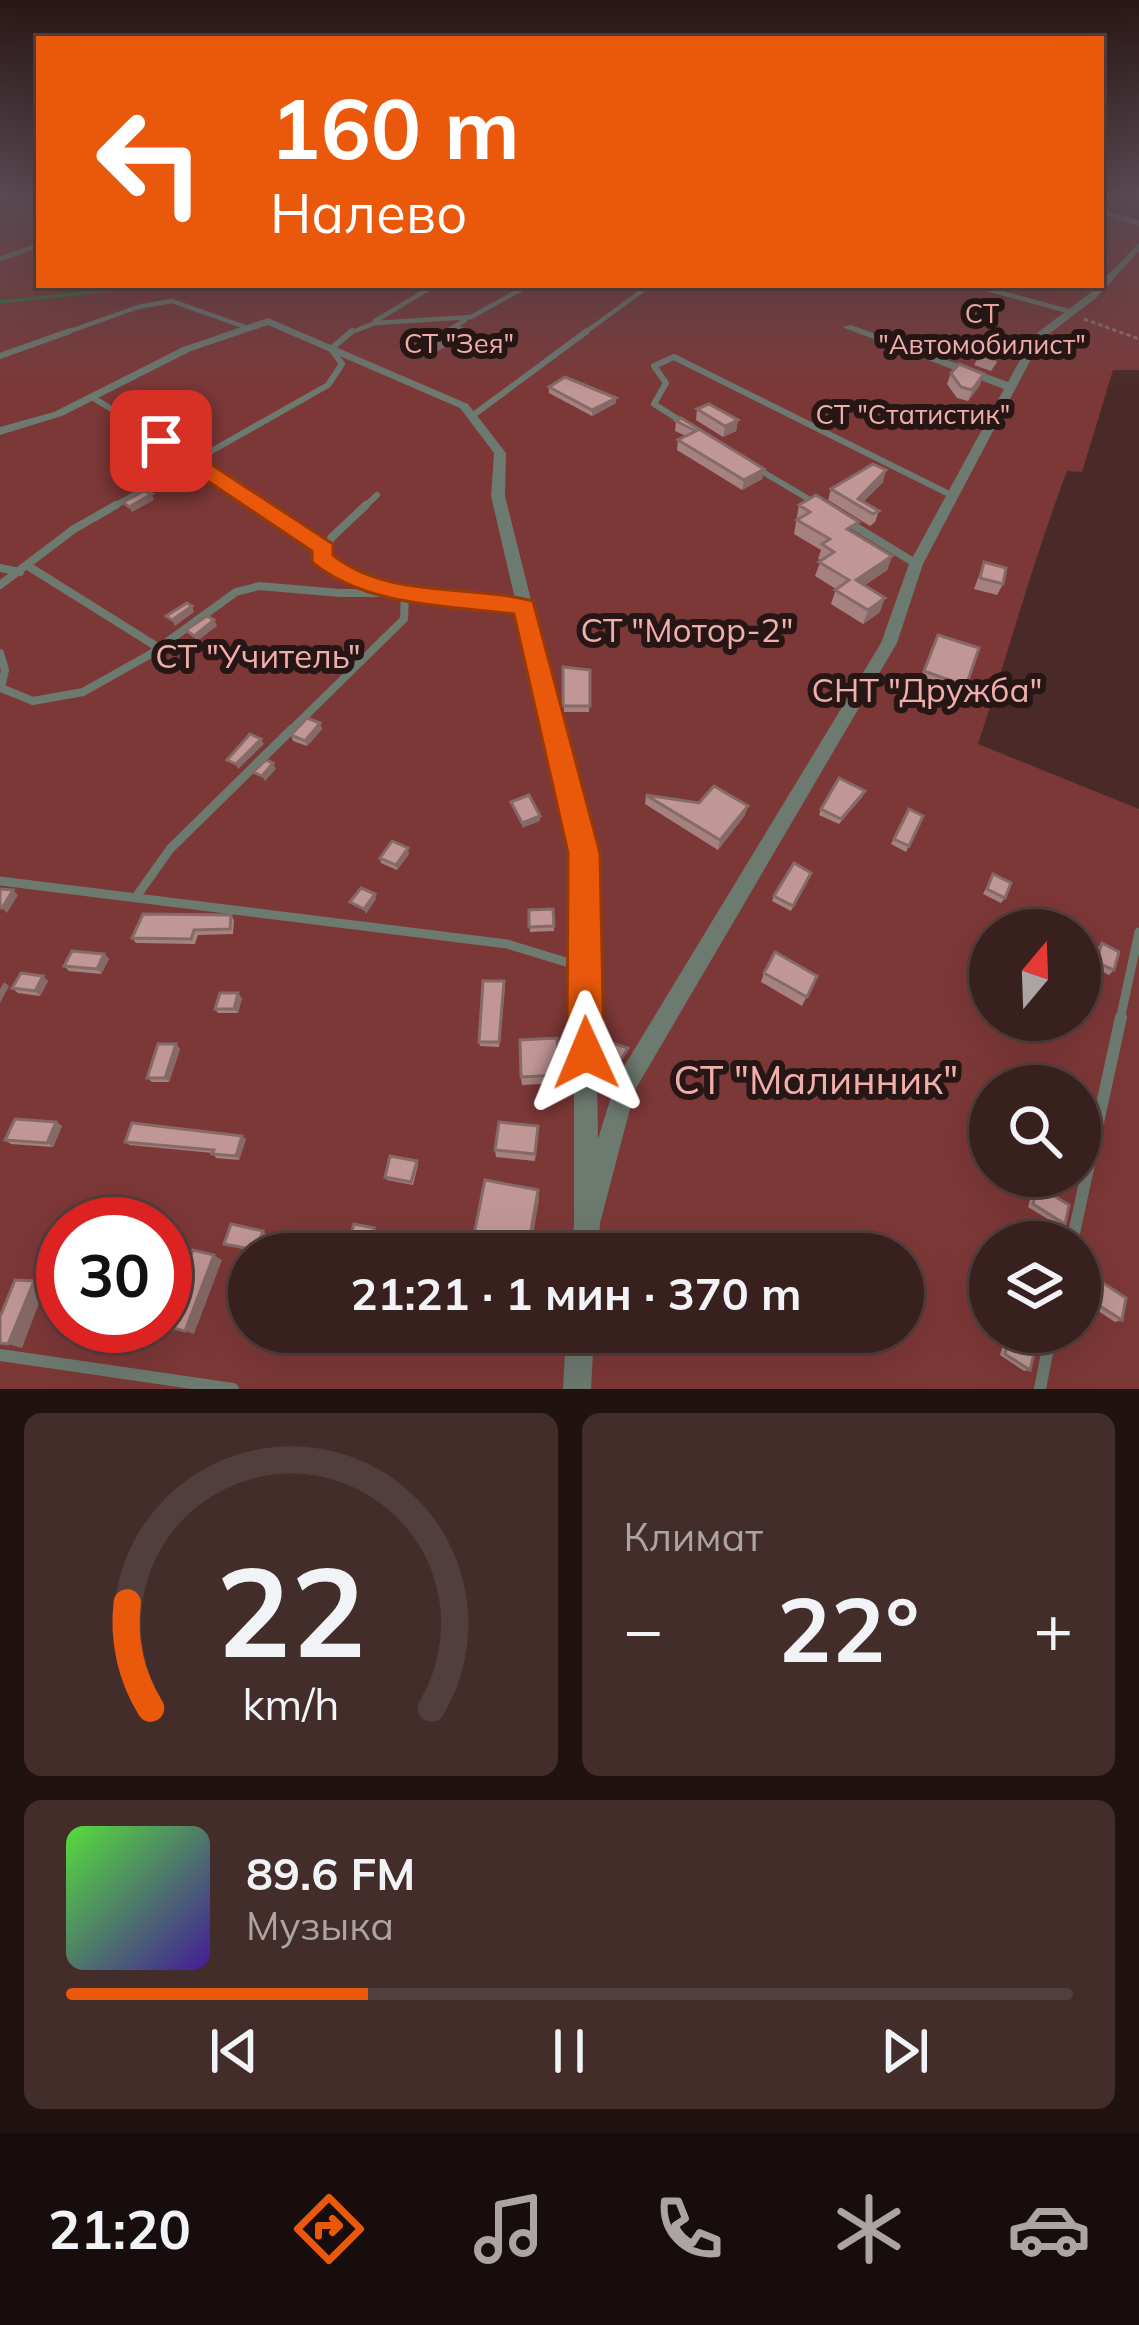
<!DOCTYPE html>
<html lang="ru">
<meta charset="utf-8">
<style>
body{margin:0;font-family:Mulish,sans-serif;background:#432d2b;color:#f1f3f6;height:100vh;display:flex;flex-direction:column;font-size:45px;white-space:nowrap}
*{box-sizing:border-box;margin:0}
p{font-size:39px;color:#aba3a4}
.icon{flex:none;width:66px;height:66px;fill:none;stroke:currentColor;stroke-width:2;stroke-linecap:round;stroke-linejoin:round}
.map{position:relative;height:1389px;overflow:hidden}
.details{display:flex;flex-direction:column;gap:24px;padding:24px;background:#1f1210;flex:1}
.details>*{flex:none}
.hud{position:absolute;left:36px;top:36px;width:1068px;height:252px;border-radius:0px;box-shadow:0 12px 48px #0002,0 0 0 3px #523e3c;background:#ea580c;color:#fff;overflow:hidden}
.needle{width:78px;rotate:19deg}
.controls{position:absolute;left:969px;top:909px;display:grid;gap:24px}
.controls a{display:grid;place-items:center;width:132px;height:132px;border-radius:50%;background:#38201e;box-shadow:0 12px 48px #0002,0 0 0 3px #523e3c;font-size:60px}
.speed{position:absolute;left:36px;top:1197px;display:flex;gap:24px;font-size:60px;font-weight:700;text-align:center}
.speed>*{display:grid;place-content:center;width:156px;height:156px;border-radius:50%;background:#38201e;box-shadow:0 12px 48px #0002,0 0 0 3px #523e3c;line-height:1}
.speed .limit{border:18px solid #d22;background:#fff;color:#111}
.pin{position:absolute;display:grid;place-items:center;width:102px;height:102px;color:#fff;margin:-51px;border-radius:24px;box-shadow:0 6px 18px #0006}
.me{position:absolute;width:132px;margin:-66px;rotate:359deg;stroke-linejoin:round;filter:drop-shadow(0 0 9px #0008)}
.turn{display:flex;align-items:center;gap:42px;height:252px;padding:0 36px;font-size:54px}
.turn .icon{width:156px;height:156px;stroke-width:2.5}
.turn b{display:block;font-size:84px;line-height:102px}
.big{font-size:90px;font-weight:700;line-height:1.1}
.details .card{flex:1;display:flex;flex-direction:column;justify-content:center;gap:18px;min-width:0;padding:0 42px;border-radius:18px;background:#432d2b}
.details .dial{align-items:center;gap:0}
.dial svg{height:312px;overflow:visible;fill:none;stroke:#523e3c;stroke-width:7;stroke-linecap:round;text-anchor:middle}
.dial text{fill:#f1f3f6;stroke:none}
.song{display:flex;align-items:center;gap:36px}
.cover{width:144px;height:144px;border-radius:18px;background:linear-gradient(135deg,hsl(110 70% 55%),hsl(260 70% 35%))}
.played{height:12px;border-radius:6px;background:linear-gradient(90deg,#ea580c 30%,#523e3c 30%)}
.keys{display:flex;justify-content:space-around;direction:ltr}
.heat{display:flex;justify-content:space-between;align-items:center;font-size:66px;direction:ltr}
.details .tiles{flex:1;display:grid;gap:24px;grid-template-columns:1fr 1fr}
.card:last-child{grid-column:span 2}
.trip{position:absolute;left:228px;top:1233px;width:696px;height:120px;border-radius:60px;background:#38201e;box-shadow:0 12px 48px #0002,0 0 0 3px #523e3c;font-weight:700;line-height:120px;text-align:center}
.dock{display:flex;height:192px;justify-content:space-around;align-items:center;background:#160d0c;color:#aba3a4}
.dock .icon{width:84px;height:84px}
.dock .current{color:#ea580c}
.dock b{font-size:54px;color:#f1f3f6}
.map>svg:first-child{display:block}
</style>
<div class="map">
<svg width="1139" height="1389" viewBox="0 0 1139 1389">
<rect width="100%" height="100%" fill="#4a2a28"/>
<path fill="#7c3837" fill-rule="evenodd" d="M0 197H39V285H1101V213L1139 225V370H1113L1082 472 1067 471C1033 561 1008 653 978 744L1139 809V1389H0ZM990 930H1080V1020H990ZM990 1086H1080V1176H990ZM63 1224H165V1326H63ZM990 1242H1080V1332H990ZM249 1254H903V1332H249Z"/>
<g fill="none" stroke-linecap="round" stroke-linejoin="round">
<polyline stroke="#2f7545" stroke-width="3" points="0,302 158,285"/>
<polyline stroke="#8d7270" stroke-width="3" stroke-dasharray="4.5 3" stroke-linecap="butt" points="1084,319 1139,339"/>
<g stroke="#6d7a70" stroke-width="4.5">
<polyline points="0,259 39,245"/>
<polyline points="972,285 1068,311"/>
<polyline points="375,321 435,285"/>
<polyline points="62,334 138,307 172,301 248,328"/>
<polyline points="347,334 375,323 471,317 529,285"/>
<polyline points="443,334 465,320"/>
<polyline points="583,334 650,285"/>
</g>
<g stroke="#6d7a70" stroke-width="6">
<polyline points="415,352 448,331"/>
<polyline points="0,356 70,331"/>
<polyline points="92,397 270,508"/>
<polyline points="472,416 587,331"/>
<polyline points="684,423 654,404 666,383 654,366 674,357 951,495"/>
<polyline points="758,469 817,504"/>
<polyline points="111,508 328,385 342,364 331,349 352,331"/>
<polyline points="363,508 377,495"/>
</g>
<g stroke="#6d7a70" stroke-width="8">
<polyline points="265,505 325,549"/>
<polyline points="851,524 915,563"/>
<polyline points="28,566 159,648"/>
<polyline points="0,568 20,572"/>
<polyline points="0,585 74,529 116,505"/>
<polyline points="0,653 5,670 1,688 33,701 83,692 149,655 236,592 259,586 340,593 428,593 525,607"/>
<polyline points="289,732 404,619 405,593 338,572 320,557 332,537 366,505"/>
</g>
<g stroke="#6d7a70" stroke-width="9">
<polyline points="0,881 507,944 579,966"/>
<polyline points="136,897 170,849 292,729"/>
<polyline points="1120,1020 1139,932"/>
</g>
<g stroke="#6d7a70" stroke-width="12">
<polyline points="1072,1242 1121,1017"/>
<polyline points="0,1355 233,1389"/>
<polyline points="1040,1389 1051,1332"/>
</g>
<g fill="#6d7a70" fill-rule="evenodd">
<polygon points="1101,209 1139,220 1139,226 1101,214"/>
<polygon points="1139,243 1139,251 1096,298 1041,340 923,564 897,643 635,1090 600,1223 598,1254 572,1254 574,1223 574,852 491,496 494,453 460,408 268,325 191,351 62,416 0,435 0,427 54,412 183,347 268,318 468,404 506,453 505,496 594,852 598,1139 617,1078 881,643 909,564 1004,389 842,327 851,325 1008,382 1033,336 1101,285 1101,282"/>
<polygon points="566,1332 594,1332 591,1389 563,1389"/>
</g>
</g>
<g fill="#a58280">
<polygon points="984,347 997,362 991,371 974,365"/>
<polygon points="951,373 980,385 968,401 957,398 947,384"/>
<polygon points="549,387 616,403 592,416 549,393"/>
<polygon points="697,409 738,420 736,431 723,437 696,420"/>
<polygon points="676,421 764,469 762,479 742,490 677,450 678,440 686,436 675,431"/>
<polygon points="883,482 863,502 879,511 875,522 870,526 828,500 831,489"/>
<polygon points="799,505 892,556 887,570 865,585 880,612 863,624 831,604 836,589 815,576 821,560 818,559 821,550 794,534"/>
<polygon points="984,562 1003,584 997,595 974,589"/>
<polygon points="938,635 966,686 961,697 919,682"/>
<polygon points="563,667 590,670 589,712 564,712"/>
<polygon points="320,723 322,729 307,746 293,741 291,735"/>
<polygon points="646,795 745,815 718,850 645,804"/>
<polygon points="863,796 839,824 819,815 821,809"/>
<polygon points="909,809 923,816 906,852 891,844"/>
<polygon points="409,854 397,870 381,863 380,858"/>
<polygon points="811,873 791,911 772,901 774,896"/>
<polygon points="993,874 1005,898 1001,903 983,894"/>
<polygon points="553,909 554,931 530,932 529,910"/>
<polygon points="231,915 234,920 233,934 198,935 195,944 136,943 132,938"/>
<polygon points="1102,943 1114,970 1109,975 1092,966 1097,948"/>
<polygon points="104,954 109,959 101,974 69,971 64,966"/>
<polygon points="764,973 817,976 802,1006 761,982"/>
<polygon points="48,981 40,996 18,993 12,988"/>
<polygon points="505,986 499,1047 480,1046 479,1042"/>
<polygon points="242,998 238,1013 218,1013 215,1009"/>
<polygon points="557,1038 559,1083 522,1085 521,1077"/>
<polygon points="176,1044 180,1049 169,1082 152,1082 147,1078"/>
<polygon points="56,1122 62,1126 53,1147 11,1144 5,1140"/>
<polygon points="538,1133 535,1161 496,1157 495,1150"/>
<polygon points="246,1139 239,1160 216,1158 213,1153 130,1145 125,1142"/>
<polygon points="417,1161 418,1165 413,1185 387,1180 385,1177"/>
<polygon points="1038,1186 1065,1224 1059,1226 1028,1207 1033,1189"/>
<polygon points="1097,1279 1122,1320 1115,1322 1086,1303 1090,1281"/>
<polygon points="623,1332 656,1332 653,1342"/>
<polygon points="1007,1332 1023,1332 1030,1370 1024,1371 1000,1355"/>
</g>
<g fill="#866a68">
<polygon points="467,330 467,335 427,357 426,351"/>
<polygon points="984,374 980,385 968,401 972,390"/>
<polygon points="616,398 616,403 592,416 592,410"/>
<polygon points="738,420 736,431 723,437 725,426"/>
<polygon points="764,469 762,479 742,490 744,480"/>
<polygon points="886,470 883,482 859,506 858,499"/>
<polygon points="152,494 154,500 132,512 129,507"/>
<polygon points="892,556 887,570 851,594 856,580"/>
<polygon points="885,598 880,612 863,624 868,610"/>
<polygon points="192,606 194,612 175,626 172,620"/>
<polygon points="214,620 217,626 196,642 194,636"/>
<polygon points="320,723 322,729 307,746 305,741"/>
<polygon points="261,739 264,744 238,769 236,764"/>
<polygon points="273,763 276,769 265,781 262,776"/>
<polygon points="748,806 745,815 718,850 720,840"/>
<polygon points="540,816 540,821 522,828 522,823"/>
<polygon points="408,848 409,854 397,870 396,865"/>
<polygon points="13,890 18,895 7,913 2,908"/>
<polygon points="375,894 376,899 366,914 364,909"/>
<polygon points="104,954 109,959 101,974 97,969"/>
<polygon points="43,976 48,981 40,996 35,991"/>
<polygon points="4,982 9,986 0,1003 0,989"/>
<polygon points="238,993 242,998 238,1013 234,1009"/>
<polygon points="176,1044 180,1049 169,1082 165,1078"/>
<polygon points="56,1122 62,1126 53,1147 47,1143"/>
<polygon points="242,1136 246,1139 239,1160 236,1156"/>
<polygon points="538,1190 539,1200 530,1254 527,1254"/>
<polygon points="374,1228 377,1231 371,1253 368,1251"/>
<polygon points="263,1231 266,1234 259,1253 256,1250"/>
<polygon points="214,1255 222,1260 194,1334 185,1331"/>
<polygon points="34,1281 46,1285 22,1348 8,1344"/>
</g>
<g fill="#c09795" stroke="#866a68" stroke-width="3">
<polygon points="458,327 467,330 426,351"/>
<polygon points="984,347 1001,352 995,360 978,354"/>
<polygon points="959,364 984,374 972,390 961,387 951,373"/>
<polygon points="565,377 616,398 592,410 549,387"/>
<polygon points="709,404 738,420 725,426 697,409"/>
<polygon points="681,418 764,469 744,480 678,440 696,431 676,421"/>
<polygon points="873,464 886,470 858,499 879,511 873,514 831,489"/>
<polygon points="144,491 152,494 129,507 123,502"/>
<polygon points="816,495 859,522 847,529 892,556 856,580 885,598 868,610 835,590 849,580 819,562 834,552 822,544 830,539 797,520 810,512 799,505"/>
<polygon points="984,562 1006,568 1003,584 980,578"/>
<polygon points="187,603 192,606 172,620 166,616"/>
<polygon points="207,616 214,620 194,636 186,630"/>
<polygon points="938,635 979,648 966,686 924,671"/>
<polygon points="563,667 590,670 590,706 563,706"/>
<polygon points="307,718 320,723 305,741 291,735"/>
<polygon points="250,734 261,739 236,764 227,760"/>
<polygon points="266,760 273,763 262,776 253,772"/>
<polygon points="839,778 865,791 841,819 821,809"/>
<polygon points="714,786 748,806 720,840 646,795 699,803"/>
<polygon points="529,795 540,816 522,823 511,802"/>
<polygon points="909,809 923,816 909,846 894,839"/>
<polygon points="392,841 408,848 396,865 380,858"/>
<polygon points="794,863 811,873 793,906 774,896"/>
<polygon points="993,874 1011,883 1005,898 987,889"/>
<polygon points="361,888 375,894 364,909 350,902"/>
<polygon points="0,889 13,890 2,908 0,908"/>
<polygon points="553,909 554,926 529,927 529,910"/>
<polygon points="143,914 231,915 230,929 194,930 191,939 132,938"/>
<polygon points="1102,943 1119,952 1114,970 1096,962"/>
<polygon points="72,951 104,954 97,969 64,966"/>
<polygon points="775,952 817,976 807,997 764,973"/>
<polygon points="21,973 43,976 35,991 12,988"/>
<polygon points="483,981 504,981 499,1042 479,1042"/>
<polygon points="220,993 238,993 234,1009 215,1009"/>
<polygon points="557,1038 559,1075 521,1077 520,1040"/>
<polygon points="612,1043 628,1048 619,1063 608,1059"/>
<polygon points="158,1044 176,1044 165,1078 147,1078"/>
<polygon points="1080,1098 1092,1105 1085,1130 1080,1127"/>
<polygon points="15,1119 56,1122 47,1143 5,1140"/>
<polygon points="499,1122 538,1126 535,1154 495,1150"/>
<polygon points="132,1123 242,1136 236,1156 212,1154 214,1150 125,1142"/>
<polygon points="390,1156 417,1161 411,1182 385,1177"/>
<polygon points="485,1180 538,1190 527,1254 470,1254"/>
<polygon points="1038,1186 1069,1205 1065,1224 1033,1204"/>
<polygon points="231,1224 263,1231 256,1250 224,1244"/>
<polygon points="354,1224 374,1228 368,1251 347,1247"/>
<polygon points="193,1250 214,1255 185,1331 165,1326 165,1321"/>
<polygon points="1097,1279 1126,1298 1122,1320 1092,1301"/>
<polygon points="15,1280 34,1281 8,1344 0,1343 0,1317"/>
<polygon points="635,1332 656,1332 655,1339"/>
<polygon points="1011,1332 1023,1332 1037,1341 1030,1370 1005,1354"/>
</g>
<linearGradient id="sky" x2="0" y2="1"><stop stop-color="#291716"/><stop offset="0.5" stop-color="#5a4a53"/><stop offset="1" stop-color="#5a4a53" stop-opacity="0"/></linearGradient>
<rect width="1139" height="392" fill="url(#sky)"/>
<path fill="#ea580c" stroke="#983908" stroke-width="3" d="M154 436H168L333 544V555C388 599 469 584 533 601L600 853 604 1053 599 1066 586 1071 572 1066 567 1053 568 853 514 614C448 606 364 606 312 562V551L154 445Z"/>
<g text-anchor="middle" stroke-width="12" stroke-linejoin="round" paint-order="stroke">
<g font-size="27" fill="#f2aeaa" stroke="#261716">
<text x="982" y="323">СТ<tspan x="982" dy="31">"Автомобилист"</tspan></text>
<text x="459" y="353">СТ "Зея"</text>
<text x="913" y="424">СТ "Статистик"</text>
</g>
<g font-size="33" fill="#f2aeaa" stroke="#261716">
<text x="687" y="642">СТ "Мотор-2"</text>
<text x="258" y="668">СТ "Учитель"</text>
<text x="927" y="702">СНТ "Дружба"</text>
</g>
<g font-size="39" fill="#f2aeaa" stroke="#261716">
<text x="816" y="1094">СТ "Малинник"</text>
</g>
</g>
</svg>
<div class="controls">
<a><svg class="needle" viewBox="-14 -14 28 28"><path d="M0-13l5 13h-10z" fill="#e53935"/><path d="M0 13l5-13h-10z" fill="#aba3a4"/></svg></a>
<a><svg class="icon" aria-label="search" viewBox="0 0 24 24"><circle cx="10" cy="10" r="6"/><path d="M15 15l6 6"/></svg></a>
<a><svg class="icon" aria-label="layers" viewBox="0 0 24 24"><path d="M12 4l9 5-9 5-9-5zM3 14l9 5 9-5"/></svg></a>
</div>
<div class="speed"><div class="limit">30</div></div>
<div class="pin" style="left:161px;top:441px;background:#d93025"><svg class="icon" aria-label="arrive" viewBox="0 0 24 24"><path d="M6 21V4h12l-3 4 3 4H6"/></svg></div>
<svg class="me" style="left:586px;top:1053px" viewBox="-20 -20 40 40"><path d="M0-17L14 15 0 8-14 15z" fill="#ea580c" stroke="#fff" stroke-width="4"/></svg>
<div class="trip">21:21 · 1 мин · 370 m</div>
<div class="hud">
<div class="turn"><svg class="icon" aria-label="left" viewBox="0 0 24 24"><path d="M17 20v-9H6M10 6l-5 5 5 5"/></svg><div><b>160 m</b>Налево</div></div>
</div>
</div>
<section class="details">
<div class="tiles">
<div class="card dial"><svg viewBox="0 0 100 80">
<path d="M14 69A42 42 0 1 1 86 69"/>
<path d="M14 69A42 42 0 0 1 8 42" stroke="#ea580c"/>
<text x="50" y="56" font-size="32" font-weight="700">22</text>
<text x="50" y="72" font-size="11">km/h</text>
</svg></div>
<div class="card"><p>Климат</p>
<div class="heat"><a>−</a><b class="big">22°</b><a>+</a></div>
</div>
<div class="card">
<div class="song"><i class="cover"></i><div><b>89.6 FM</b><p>Музыка</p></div></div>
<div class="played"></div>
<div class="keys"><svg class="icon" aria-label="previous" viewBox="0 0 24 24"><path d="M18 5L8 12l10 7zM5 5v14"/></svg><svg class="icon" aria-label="pause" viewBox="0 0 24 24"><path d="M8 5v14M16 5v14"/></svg><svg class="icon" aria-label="next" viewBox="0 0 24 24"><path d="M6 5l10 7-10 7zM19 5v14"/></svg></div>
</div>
</div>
</section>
<nav class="dock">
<b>21:20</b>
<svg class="icon current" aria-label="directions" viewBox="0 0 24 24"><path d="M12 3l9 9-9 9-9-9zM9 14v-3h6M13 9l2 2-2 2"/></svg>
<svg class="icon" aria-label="music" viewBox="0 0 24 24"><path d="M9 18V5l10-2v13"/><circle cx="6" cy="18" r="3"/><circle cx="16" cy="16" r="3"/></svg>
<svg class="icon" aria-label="phone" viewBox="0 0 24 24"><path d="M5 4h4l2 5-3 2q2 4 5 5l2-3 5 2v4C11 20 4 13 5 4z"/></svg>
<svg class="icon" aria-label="climate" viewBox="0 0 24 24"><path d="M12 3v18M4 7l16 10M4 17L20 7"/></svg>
<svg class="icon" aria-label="car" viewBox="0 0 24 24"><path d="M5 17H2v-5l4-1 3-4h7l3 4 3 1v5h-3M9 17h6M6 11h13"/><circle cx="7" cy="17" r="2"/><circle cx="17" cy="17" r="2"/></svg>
</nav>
